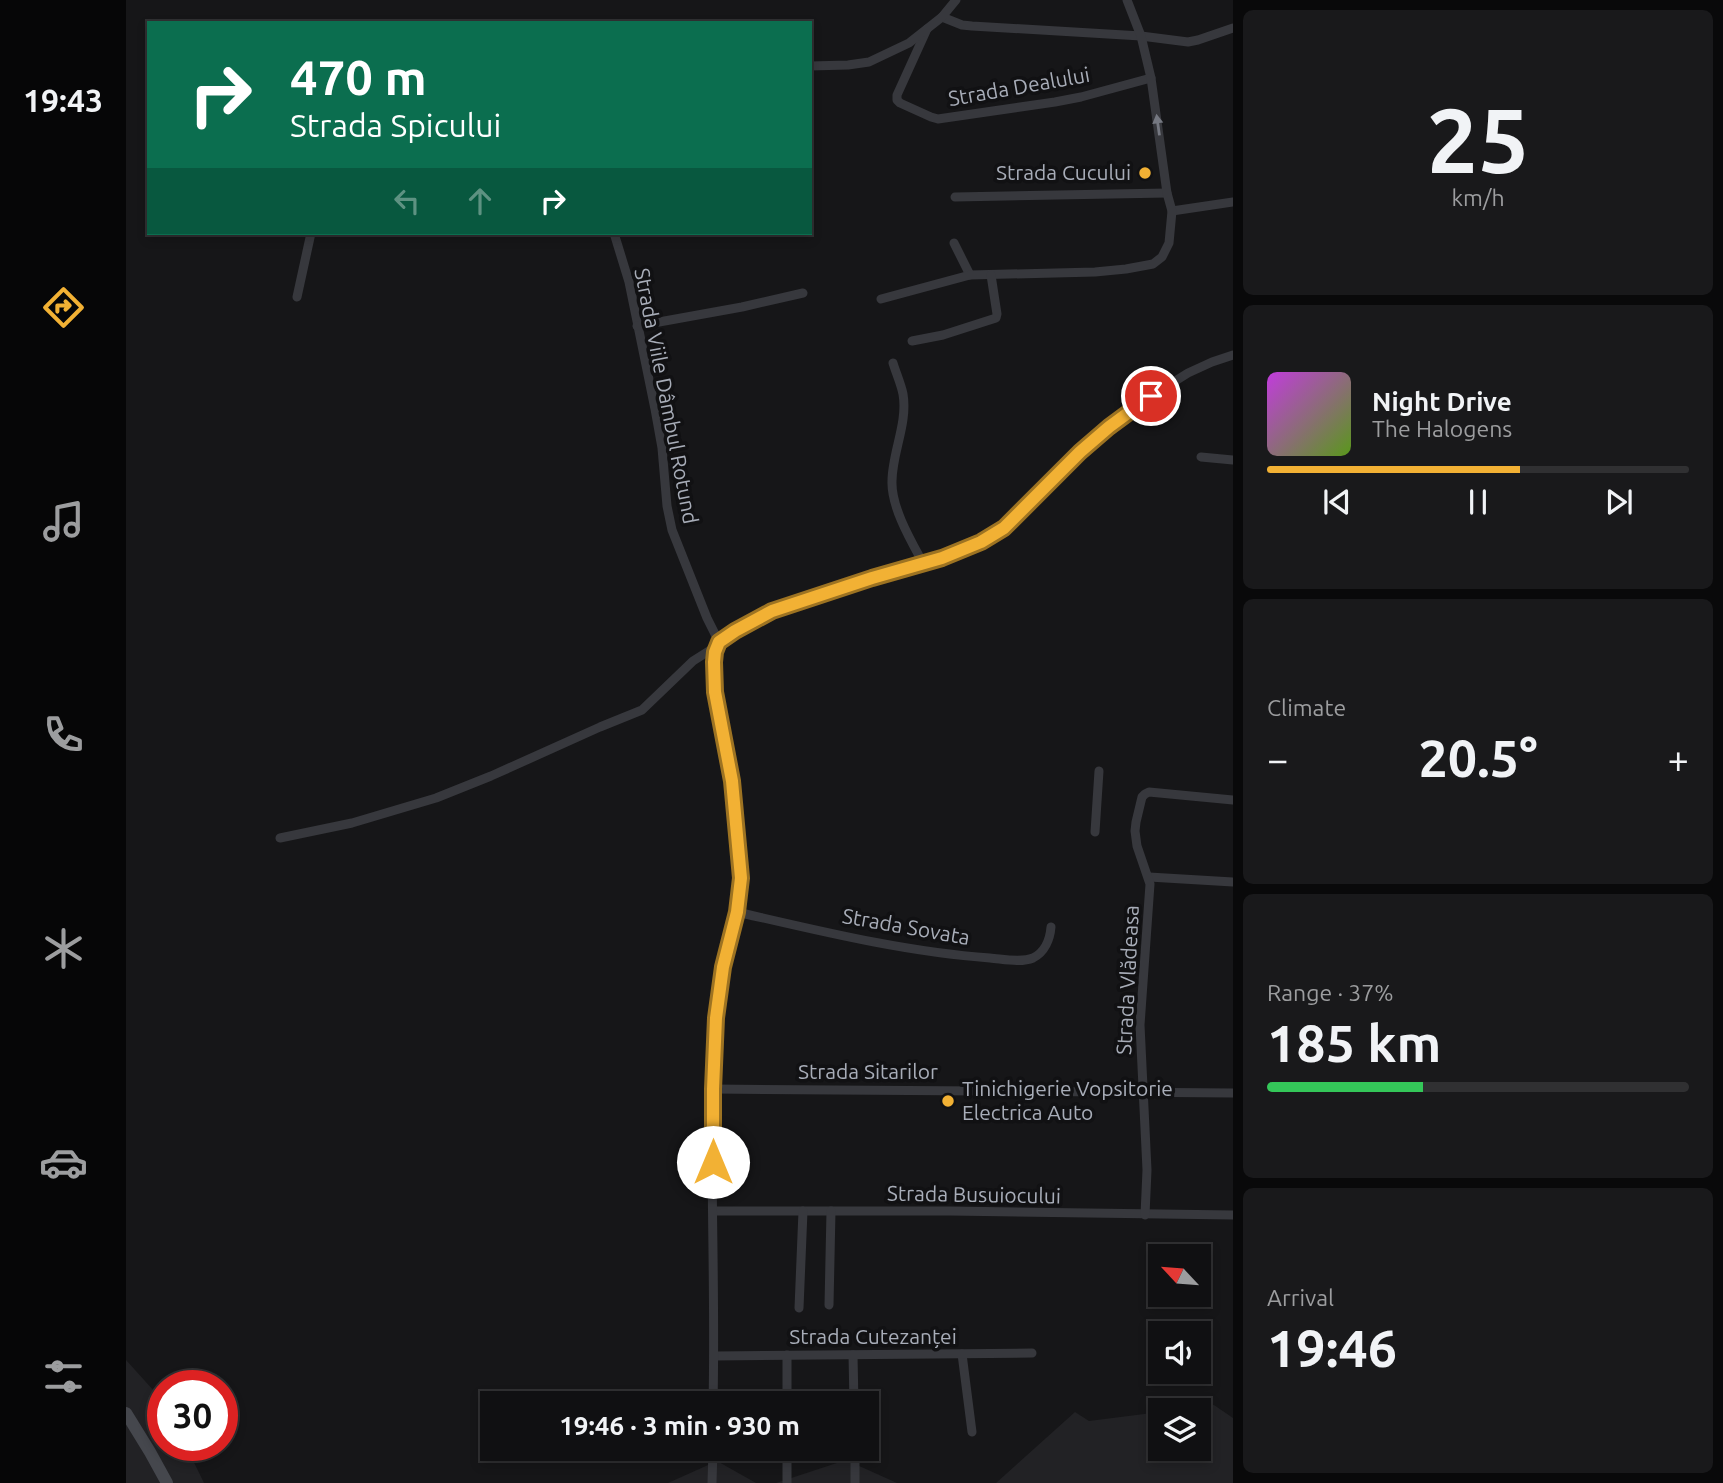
<!DOCTYPE html>
<meta charset="utf-8">
<style>
body{margin:0;font-family:Ubuntu,sans-serif;background:#19191b;color:#f1f3f6;height:100vh;display:flex;flex-direction:column;font-size:26px;white-space:nowrap}
*{box-sizing:border-box;margin:0}
p{font-size:23px;color:#9c9d9f}
.icon{flex:none;width:38px;height:38px;fill:none;stroke:currentColor;stroke-width:2;stroke-linecap:round;stroke-linejoin:round}
.map{position:relative;flex:1;overflow:hidden}
.drawer{display:flex;flex-direction:column;gap:10px;padding:10px;background:#09090a;width:490px}
.drawer>*{flex:none}
.hud{position:absolute;left:21px;top:21px;width:665px;height:214px;border-radius:0px;box-shadow:0 4px 10px #0003,0 0 0 2px #303032;background:#0b6e4f;color:#fff;overflow:hidden}
.needle{width:46px;rotate:296deg}
.buttons{position:absolute;left:1022px;top:1244px;display:grid;gap:14px}
.buttons a{display:grid;place-items:center;width:63px;height:63px;border-radius:0px;background:#101012;box-shadow:0 4px 10px #0003,0 0 0 2px #303032;font-size:35px}
.speed{position:absolute;left:21px;top:1370px;display:flex;gap:14px;font-size:35px;font-weight:700;text-align:center}
.speed>*{display:grid;place-content:center;width:91px;height:91px;border-radius:50%;background:#101012;box-shadow:0 4px 10px #0003,0 0 0 2px #303032;line-height:1}
.speed .limit{border:10px solid #d22;background:#fff;color:#111}
.pin{position:absolute;display:grid;place-items:center;width:60px;height:60px;color:#fff;margin:-30px;border:4px solid #fff;border-radius:50%;box-shadow:0 2px 7px #0007}
.me{position:absolute;width:77px;margin:-38px;rotate:0deg;stroke-linejoin:round;filter:drop-shadow(0 0 5px #0008)}
.turn{display:flex;align-items:center;gap:24px;height:147px;padding:0 28px;font-size:32px}
.turn .icon{width:91px;height:91px;stroke-width:2.5}
.turn b{display:block;font-size:49px;line-height:60px}
.lanes{display:flex;align-items:center;height:66px;padding:0 28px;background:#0003;justify-content:center;gap:35px;direction:ltr}
.lanes .off{opacity:.35}
.big{font-size:52px;font-weight:700;line-height:1.1}
.drawer .widget{flex:1;display:flex;flex-direction:column;justify-content:center;gap:10px;min-width:0;padding:0 24px;border-radius:10px;background:#19191b}
.drawer .dial{align-items:center;gap:0}
.dial b{font-size:91px;line-height:1}
.song{display:flex;align-items:center;gap:21px}
.cover{width:84px;height:84px;border-radius:10px;background:linear-gradient(135deg,hsl(290 70% 55%),hsl(90 70% 35%))}
.played{height:7px;border-radius:4px;background:linear-gradient(90deg,#f2b134 60%,#303032 60%)}
.keys{display:flex;justify-content:space-around;direction:ltr}
.heat{display:flex;justify-content:space-between;align-items:center;font-size:38px;direction:ltr}
.charge{height:10px;border-radius:5px;background:linear-gradient(90deg,#34c759 37%,#303032 0)}
.trip{position:absolute;left:354px;top:1391px;width:399px;height:70px;border-radius:0px;background:#101012;box-shadow:0 4px 10px #0003,0 0 0 2px #303032;font-weight:700;line-height:70px;text-align:center}
main{display:flex;flex:1;min-height:0}
.tab-bar{display:flex;flex-direction:column;width:126px;justify-content:space-around;align-items:center;background:#060607;color:#9c9d9f}
.tab-bar .icon{width:49px;height:49px}
.tab-bar .selected{color:#f2b134}
.tab-bar b{font-size:32px;color:#f1f3f6}
.map>svg:first-child{display:block}
</style>
<main>
<nav class="tab-bar">
<b>19:43</b>
<svg class="icon selected" aria-label="directions" viewBox="0 0 24 24"><path d="M12 3l9 9-9 9-9-9zM9 14v-3h6M13 9l2 2-2 2"/></svg>
<svg class="icon" aria-label="music" viewBox="0 0 24 24"><path d="M9 18V5l10-2v13"/><circle cx="6" cy="18" r="3"/><circle cx="16" cy="16" r="3"/></svg>
<svg class="icon" aria-label="phone" viewBox="0 0 24 24"><path d="M5 4h4l2 5-3 2q2 4 5 5l2-3 5 2v4C11 20 4 13 5 4z"/></svg>
<svg class="icon" aria-label="climate" viewBox="0 0 24 24"><path d="M12 3v18M4 7l16 10M4 17L20 7"/></svg>
<svg class="icon" aria-label="car" viewBox="0 0 24 24"><path d="M5 17H2v-5l4-1 3-4h7l3 4 3 1v5h-3M9 17h6M6 11h13"/><circle cx="7" cy="17" r="2"/><circle cx="17" cy="17" r="2"/></svg>
<svg class="icon" aria-label="filters" viewBox="0 0 24 24"><path d="M4 7h16M4 17h16"/><circle cx="9" cy="7" r="2"/><circle cx="15" cy="17" r="2"/></svg>
</nav>
<div class="map">
<svg width="1107" height="1483" viewBox="0 0 1107 1483">
<rect width="100%" height="100%" fill="#161618"/>
<g fill="#222225">
<polygon points="0,1360 37,1401 37,1446 60,1446 78,1483 0,1483"/>
<polygon points="1088,1405 1107,1418 1107,1483 870,1483 949,1412 963,1421 1034,1412 1034,1449 1073,1449 1073,1410 1042,1410"/>
<polygon points="720,1460 771,1483 650,1483"/>
<polygon points="591,1461 630,1483 542,1483"/>
</g>
<g fill="none" stroke-linecap="round" stroke-linejoin="round">
<g stroke="#37383d" stroke-width="9">
<polyline points="816,17 836,25 846,26 1015,36 1062,42 1072,40 1107,28"/>
<polyline points="801,29 771,95 771,100 774,103 805,117 812,119 929,102 955,97 1025,78"/>
<polyline points="684,66 722,65 743,62 783,43 816,17 830,0"/>
<polyline points="829,197 1041,193"/>
<polyline points="1046,211 1107,202"/>
<polyline points="488,233 503,282 529,409 536,448 541,506 546,530 581,618 593,642"/>
<polyline points="828,243 844,275"/>
<polyline points="171,297 185,233"/>
<polyline points="755,299 844,275 969,272 1000,269 1027,264 1036,257 1043,243 1046,211 1041,193 1025,78 1015,36 1001,0"/>
<polyline points="511,326 616,307 677,293"/>
<polyline points="786,341 817,335 870,318 871,314 865,275"/>
<path d="M767 363C770 373 775 384 777 394 782 423 766 453 766 481 765 507 785 541 797 563"/>
<polyline points="1075,457 1107,460"/>
<polyline points="969,832 973,771"/>
<polyline points="154,838 226,823 310,798 365,776 474,727 516,710 567,661 586,649 609,631 646,611 715,588 816,558 855,542 878,529 910,494 954,452 1011,405 1062,373 1086,362 1107,355"/>
<polyline points="1023,877 1107,882"/>
<path d="M611 912C694 931 779 952 864 958 877 959 895 963 907 958 919 952 924 939 925 927"/>
<polyline points="587,1089 1107,1093"/>
<polyline points="588,1211 824,1211 1107,1215"/>
<polyline points="1019,1215 1021,1170 1014,1025 1024,884 1011,846 1009,831 1010,822 1016,797 1019,794 1023,792 1107,800"/>
<polyline points="703,1305 705,1211"/>
<polyline points="673,1308 677,1211"/>
<polyline points="836,1354 846,1432"/>
<polyline points="661,1355 661,1404"/>
<polyline points="727,1355 728,1404"/>
<polyline points="588,1356 906,1353"/>
<path d="M587 1404C590 1276 582 1148 589 1021 592 980 607 942 612 901 616 873 612 845 609 817 608 804 608 792 606 780 601 744 578 676 592 644"/>
<polyline points="729,1449 729,1483"/>
<polyline points="586,1483 587,1449"/>
<polyline points="661,1483 661,1449"/>
</g>
<polyline stroke="#45474d" stroke-width="12" points="0,1413 24,1452 41,1483"/>
</g>
<defs><path id="oneway-solid" d="M-6-.8H1V-3.2L6.5 0L1 3.2V.8H-6Z" transform="scale(1.75)"/></defs>
<use fill="#757881" href="#oneway-solid" transform="translate(1032 125) rotate(-98)"/>
<g fill="none" stroke-linecap="round" stroke-linejoin="round">
<g stroke="#9d7322" stroke-width="18">
<polyline id="route" points="587,1162 587,1089 590,1018 597,967 611,912 615,878 606,781 589,692 588,662 589,652 593,642 609,631 646,611 746,578 816,558 855,542 878,528 954,452 983,427 1025,396"/>
</g>
<use href="#route" stroke="#f2b134" stroke-width="12"/>
</g>
<g fill="#f2b134" stroke="#111113" stroke-width="2.5">
<circle cx="1019" cy="173" r="7"/>
<circle cx="822" cy="1101" r="7"/>
</g>
<g text-anchor="middle" stroke-width="7" stroke-linejoin="round" paint-order="stroke">
<g font-size="21" fill="#a8adb8" stroke="#111113">
<text transform="translate(893 87) rotate(-10)" y="7">Strada Dealului</text>
<text transform="translate(540 396) rotate(79)" y="7">Strada Viile Dâmbul Rotund</text>
<text transform="translate(780 927) rotate(10)" y="7">Strada Sovata</text>
<text transform="translate(1002 980) rotate(-87)" y="7">Strada Vlădeasa</text>
<text x="742" y="1079">Strada Sitarilor</text>
<text transform="translate(848 1195) rotate(1)" y="7">Strada Busuiocului</text>
<text x="747" y="1344">Strada Cutezanței</text>
</g>
<g font-size="21" fill="#a8adb8" stroke="#111113" text-anchor="end">
<text x="1005" y="180">Strada Cucului</text>
<text x="836" y="1096" text-anchor="start">Tinichigerie Vopsitorie<tspan x="836" dy="24">Electrica Auto</tspan></text>
</g>
</g>
</svg>
<div class="buttons">
<a><svg class="needle" viewBox="-14 -14 28 28"><path d="M0-13l5 13h-10z" fill="#e53935"/><path d="M0 13l5-13h-10z" fill="#9c9d9f"/></svg></a>
<a><svg class="icon" aria-label="sound" viewBox="0 0 24 24"><path d="M4 9h4l5-4v14l-5-4H4zM17 9q2 3 0 6"/></svg></a>
<a><svg class="icon" aria-label="layers" viewBox="0 0 24 24"><path d="M12 4l9 5-9 5-9-5zM3 14l9 5 9-5"/></svg></a>
</div>
<div class="speed"><div class="limit">30</div></div>
<div class="pin" style="left:1025px;top:396px;background:#d93025"><svg class="icon" aria-label="arrive" viewBox="0 0 24 24"><path d="M6 21V4h12l-3 4 3 4H6"/></svg></div>
<svg class="me" style="left:587px;top:1162px" viewBox="-20 -20 40 40"><circle r="19" fill="#fff"/><path d="M0-13L10 11 0 6-10 11z" fill="#f2b134"/></svg>
<div class="trip">19:46 · 3 min · 930 m</div>
<div class="hud">
<div class="turn"><svg class="icon" aria-label="right" viewBox="0 0 24 24"><path d="M7 20v-9h11M14 6l5 5-5 5"/></svg><div><b>470 m</b>Strada Spicului</div></div>
<div class="lanes"><svg class="icon off" aria-label="left" viewBox="0 0 24 24"><path d="M17 20v-9H6M10 6l-5 5 5 5"/></svg><svg class="icon off" aria-label="ahead" viewBox="0 0 24 24"><path d="M12 20V5M6 11l6-6 6 6"/></svg><svg class="icon" aria-label="right" viewBox="0 0 24 24"><path d="M7 20v-9h11M14 6l5 5-5 5"/></svg></div>
</div>
</div>
<section class="drawer">
<div class="widget dial"><b>25</b><p>km/h</p></div>
<div class="widget">
<div class="song"><i class="cover"></i><div><b>Night Drive</b><p>The Halogens</p></div></div>
<div class="played"></div>
<div class="keys"><svg class="icon" aria-label="previous" viewBox="0 0 24 24"><path d="M18 5L8 12l10 7zM5 5v14"/></svg><svg class="icon" aria-label="pause" viewBox="0 0 24 24"><path d="M8 5v14M16 5v14"/></svg><svg class="icon" aria-label="next" viewBox="0 0 24 24"><path d="M6 5l10 7-10 7zM19 5v14"/></svg></div>
</div>
<div class="widget"><p>Climate</p>
<div class="heat"><a>−</a><b class="big">20.5°</b><a>+</a></div>
</div>
<div class="widget"><p>Range · 37%</p><b class="big">185 km</b><div class="charge"></div></div>
<div class="widget"><p>Arrival</p><b class="big">19:46</b></div>
</section>
</main>
